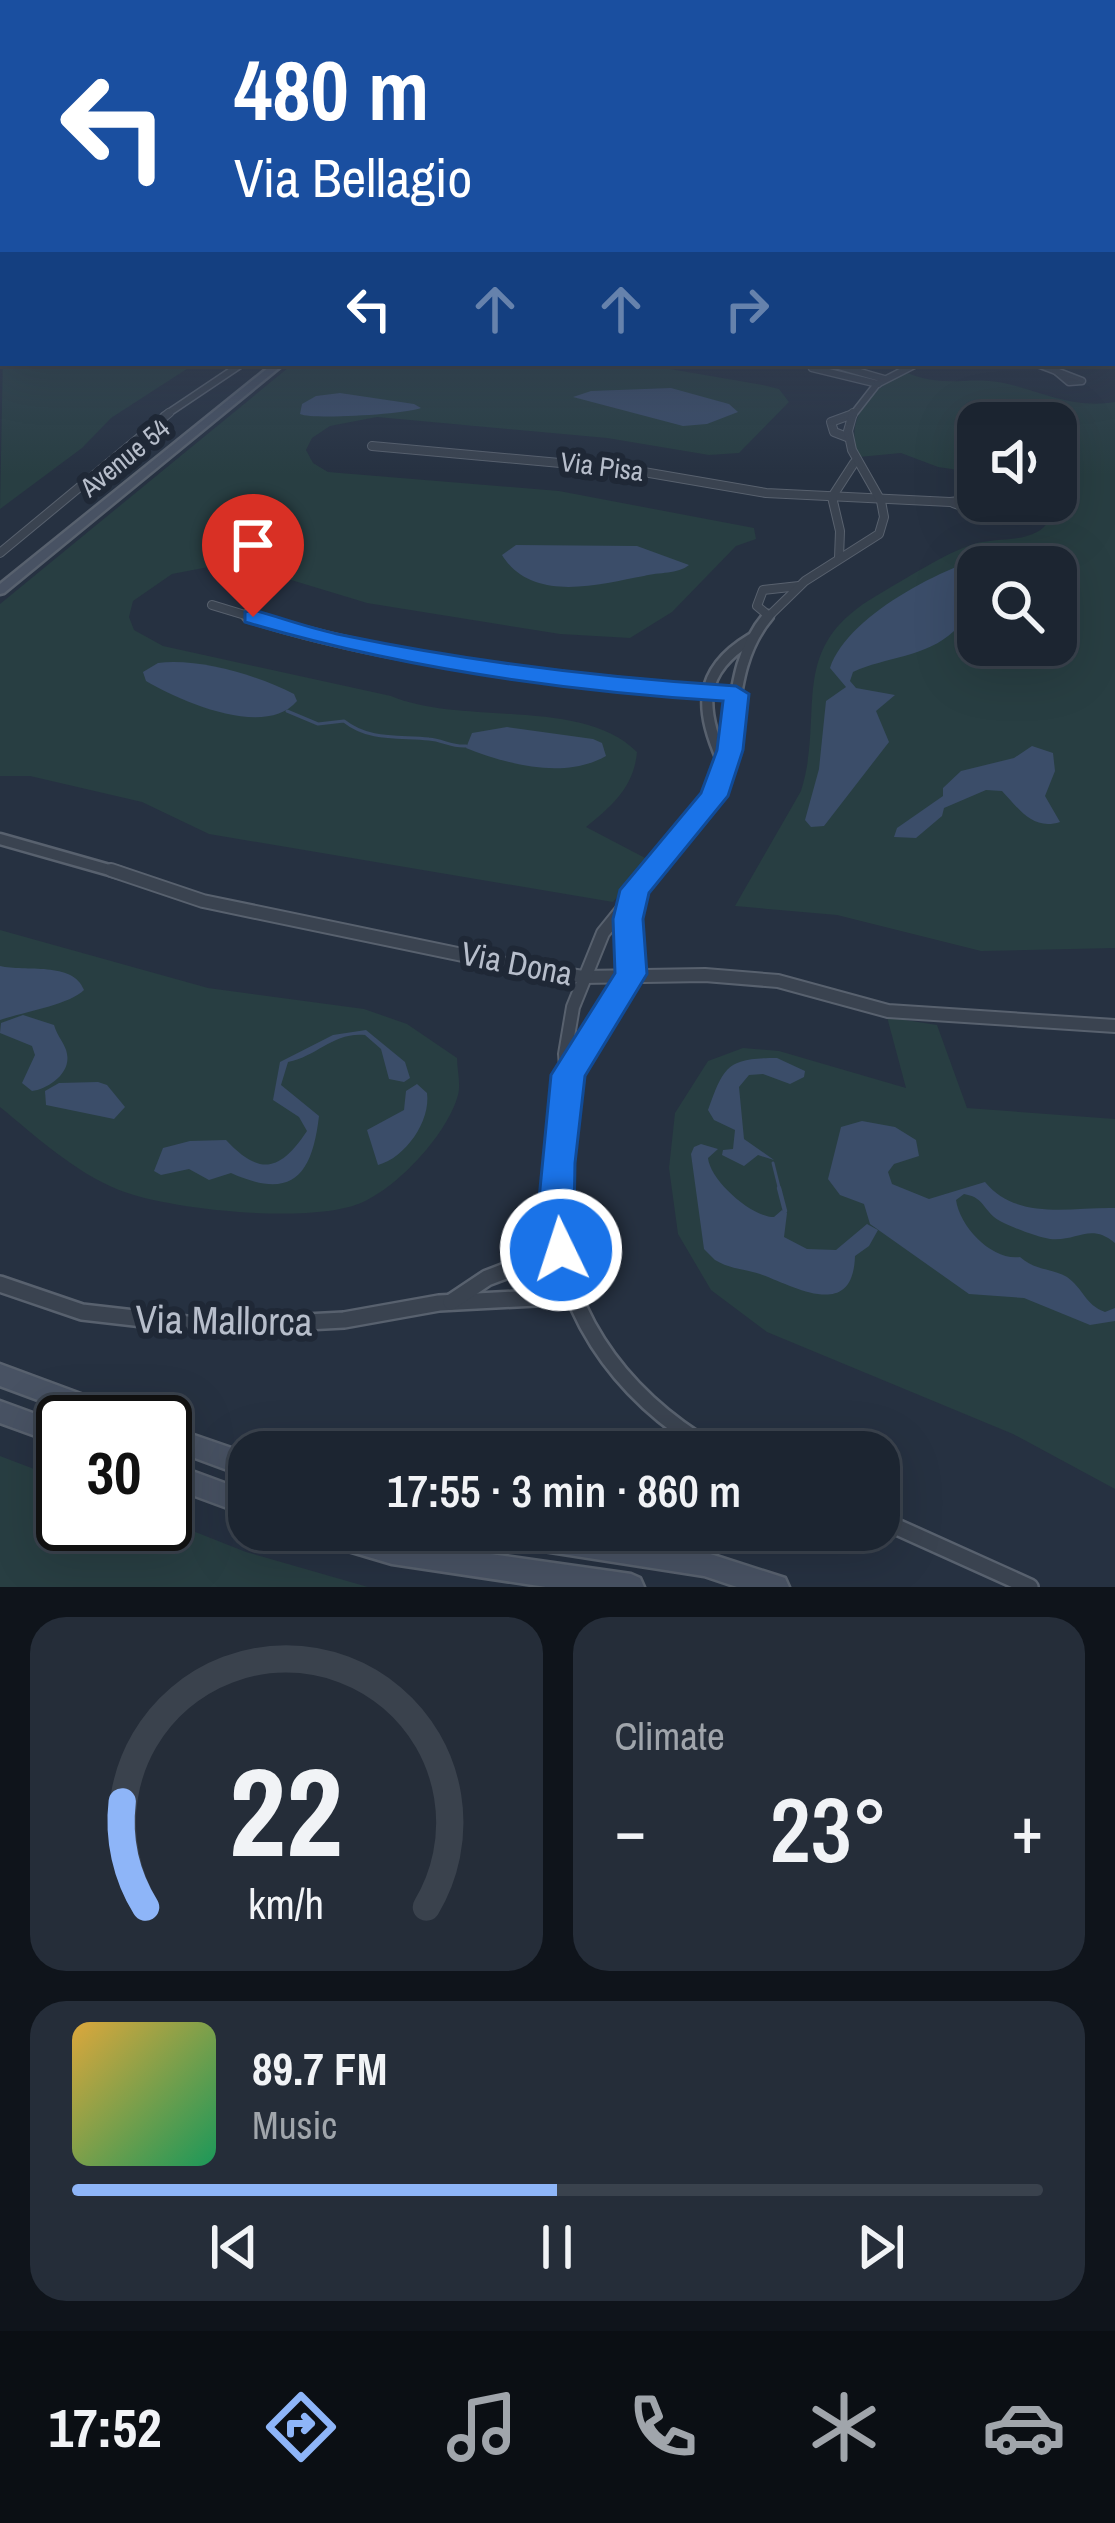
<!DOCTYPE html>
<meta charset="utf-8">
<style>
body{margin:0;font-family:"Archivo Narrow",sans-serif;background:#252d39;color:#f1f3f6;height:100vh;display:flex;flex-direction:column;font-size:45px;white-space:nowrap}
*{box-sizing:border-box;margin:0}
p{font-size:39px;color:#a0a5ab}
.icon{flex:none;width:66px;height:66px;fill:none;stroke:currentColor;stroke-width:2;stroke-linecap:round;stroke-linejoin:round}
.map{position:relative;height:1587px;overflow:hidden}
.sheet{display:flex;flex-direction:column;gap:30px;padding:30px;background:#0f141b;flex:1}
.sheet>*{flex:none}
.guide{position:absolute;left:0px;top:0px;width:1116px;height:366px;box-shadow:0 12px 48px #0002,0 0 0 3px #3a424d;background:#1a4fa0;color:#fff;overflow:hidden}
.buttons{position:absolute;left:957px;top:402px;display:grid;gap:24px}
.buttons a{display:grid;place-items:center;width:120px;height:120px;border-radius:24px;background:#1c2531;box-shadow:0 12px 48px #0002,0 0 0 3px #3a424d;font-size:60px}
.speed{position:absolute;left:36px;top:1395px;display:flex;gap:24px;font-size:60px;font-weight:700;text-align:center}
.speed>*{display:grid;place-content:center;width:156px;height:156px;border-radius:50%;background:#1c2531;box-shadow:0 12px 48px #0002,0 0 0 3px #3a424d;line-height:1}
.speed .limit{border:6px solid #111;border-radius:18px;background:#fff;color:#111}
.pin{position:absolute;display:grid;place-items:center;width:102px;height:102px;color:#fff;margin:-123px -51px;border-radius:50% 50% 50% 0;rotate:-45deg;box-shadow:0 0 12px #0007}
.pin .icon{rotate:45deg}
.me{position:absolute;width:132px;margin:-66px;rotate:356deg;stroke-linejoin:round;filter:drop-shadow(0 0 9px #0008)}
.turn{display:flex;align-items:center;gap:42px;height:252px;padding:0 36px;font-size:54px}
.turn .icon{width:156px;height:156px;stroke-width:2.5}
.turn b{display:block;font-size:84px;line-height:102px}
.lanes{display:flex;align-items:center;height:114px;padding:0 36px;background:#0003;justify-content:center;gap:60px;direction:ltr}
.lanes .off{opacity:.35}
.big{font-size:90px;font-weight:600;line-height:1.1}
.sheet .card{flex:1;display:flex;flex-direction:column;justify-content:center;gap:18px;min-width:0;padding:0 42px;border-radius:36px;background:#252d39}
.sheet .dial{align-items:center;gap:0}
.dial svg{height:312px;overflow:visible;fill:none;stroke:#3a424d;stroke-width:7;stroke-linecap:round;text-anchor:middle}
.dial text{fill:#f1f3f6;stroke:none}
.song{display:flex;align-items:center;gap:36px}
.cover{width:144px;height:144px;border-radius:18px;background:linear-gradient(135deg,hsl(40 70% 55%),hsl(150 70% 35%))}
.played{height:12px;border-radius:6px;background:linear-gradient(90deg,#8eb5f8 50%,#3a424d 50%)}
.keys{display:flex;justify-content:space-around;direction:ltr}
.heat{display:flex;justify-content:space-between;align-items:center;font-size:66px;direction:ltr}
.sheet .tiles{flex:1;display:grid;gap:30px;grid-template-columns:1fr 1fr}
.card:last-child{grid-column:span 2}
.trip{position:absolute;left:228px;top:1431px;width:672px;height:120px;border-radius:36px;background:#1c2531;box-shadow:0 12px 48px #0002,0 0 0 3px #3a424d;font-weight:600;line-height:120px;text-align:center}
.dock{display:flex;height:192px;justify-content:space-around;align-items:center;background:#0b0f14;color:#a0a5ab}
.dock .icon{width:84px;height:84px}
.dock .current{color:#8eb5f8}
.dock b{font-size:54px;color:#f1f3f6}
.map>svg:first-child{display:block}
</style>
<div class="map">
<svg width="1115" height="1587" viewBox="0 0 1115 1587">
<rect width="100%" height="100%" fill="#263141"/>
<g fill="#283e42" fill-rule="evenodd">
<polygon points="3,349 3,363 196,363 111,418 82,448 0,509"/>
<path d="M294 363H635L763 385 779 389 789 402 739 453 709 455 607 438 377 417 330 426 312 438 306 450 313 463 328 472 559 491 754 528 756 539 736 546 672 612 630 638 560 634 367 603 245 566 219 565 172 574 133 601 129 617 134 630 163 646 391 696C462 726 582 697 637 752 634 787 612 806 586 827L649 860 613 902 209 834 142 802 30 776H0V604Z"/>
<path d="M902 371C948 390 963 375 1004 383 1044 392 1072 409 1115 402V948L981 951 837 915 735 906 801 791C826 711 785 649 876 596 900 582 949 551 974 544 993 538 1019 542 1037 532 1047 527 1049 520 1051 510L1046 501H1056V423H978V473L938 467 901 453 859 457C843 419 871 390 902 371ZM978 567H1056V645H978Z"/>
<path d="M0 930 208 988 364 1009 407 1024 457 1058C457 1069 461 1084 458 1095 448 1133 399 1186 363 1202 314 1225 169 1210 119 1190 73 1171 38 1138 0 1107Z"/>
<polygon points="887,1017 937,1025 967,1108 1115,1119 1115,1489 1013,1434 767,1332 711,1290 678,1234 669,1168 675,1113 708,1061 743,1048 779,1051 906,1088"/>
<polygon points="0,1456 63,1480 63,1524 165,1524 165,1520 246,1552 368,1587 0,1587"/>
</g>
<g fill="#3b4d69">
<polygon points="671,388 729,404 738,412 707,424 683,426 573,397 591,391"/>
<path d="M340 393 414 404 421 408C408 414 312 420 300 414L302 404 316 396Z"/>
<path d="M516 545 637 546 689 565C678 574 659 572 644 576 600 584 532 604 502 555Z"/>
<path d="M1009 550 1031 553 1015 567H978V590C962 602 967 618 954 631 927 657 885 657 853 672L850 681 856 688 895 695 876 711 889 742 824 826 811 827 805 820 819 769 826 701 846 687 830 668C849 612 954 561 1009 550Z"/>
<path d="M158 663C199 658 257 675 294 694L297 701C265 739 180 701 146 681L143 672Z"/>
<path d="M507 727 593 739 602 743 606 756C564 780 506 764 466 748L472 733Z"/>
<path d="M1032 746 1053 753 1055 771 1045 796 1060 822C1033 831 1019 809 1002 791L986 790 944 808 942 816 916 838 894 837 897 828 943 796V788L961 771 1014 758Z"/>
<path d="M0 966C25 972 73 961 84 990 69 1005 23 1012 0 1020Z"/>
<path d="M23 1015 54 1025C57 1036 66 1045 67 1054 71 1074 47 1089 32 1091L22 1083 35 1055 32 1046 0 1033 1 1023Z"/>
<path d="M366 1030 405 1062 410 1078 404 1082 389 1079 381 1049 365 1035C333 1032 318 1056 288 1062L281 1085 319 1116C312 1177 291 1200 231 1173L209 1180 189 1169 161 1175 154 1171 163 1148 190 1141 226 1140C259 1175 279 1173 307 1131L299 1117 273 1100 280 1062 333 1035Z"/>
<path d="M777 1058 805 1071 804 1077 790 1084 763 1074 749 1075 739 1087 744 1139 774 1160 758 1155 744 1166 722 1155 723 1150 733 1149 735 1130 714 1120 708 1110C724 1066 727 1058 777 1058Z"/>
<polygon points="98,1082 107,1085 125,1107 114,1119 46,1105 45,1091 59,1083"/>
<path d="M417 1084 427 1093C431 1121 405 1158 378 1165L367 1130 404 1110 406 1091Z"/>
<path d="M862 1121 895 1127 916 1140 919 1156 894 1164 888 1172 892 1184 929 1199 985 1182C1017 1221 1071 1207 1115 1208V1243C1090 1222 1077 1242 1050 1239 1037 1237 1004 1225 994 1217 982 1206 982 1197 964 1194L956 1200C960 1228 993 1261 1020 1257 1036 1271 1051 1268 1067 1277 1083 1288 1085 1305 1105 1312L1115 1308V1321L1090 1325 1024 1298 969 1294 870 1224 864 1204 840 1195 828 1179 841 1127Z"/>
<path d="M701 1144 718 1149 708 1158C710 1180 751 1217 774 1217L782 1210 787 1213 784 1237 807 1249 836 1250 867 1224 878 1230 869 1246 855 1256C853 1322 794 1286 760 1274 744 1269 730 1269 715 1260L704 1249 691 1154 694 1147Z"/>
</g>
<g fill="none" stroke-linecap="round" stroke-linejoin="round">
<g stroke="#3b4d69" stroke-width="3">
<path d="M287 711 318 724 344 721C369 741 399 736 429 739 443 740 451 747 466 746"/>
<polyline points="773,1163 780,1191"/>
</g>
<polyline stroke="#3b4d69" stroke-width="4.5" points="779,1188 785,1211"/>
<g stroke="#58616e" stroke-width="9">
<g id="street-far4">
<polyline points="798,363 839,366 884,379"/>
<polyline points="1035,363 1056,371"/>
<polyline points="812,368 878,384"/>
<polygon points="1056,371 1082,381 1069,382"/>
<polyline points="164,416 243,363"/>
<polyline points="847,416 853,414"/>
<polyline points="852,416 877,384 918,363"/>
</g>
</g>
<g stroke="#58616e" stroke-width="10">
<g id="street-far3">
<polyline points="847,437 834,432 831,422 853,414"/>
<polyline points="372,446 626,469 766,493 950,502 978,499"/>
<polyline points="953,503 973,510 991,507 984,501"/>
<polyline points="0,553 169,413"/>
<polyline points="839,558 840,531 832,497 854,463"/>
<polyline points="212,605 258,619"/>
<polyline points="769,616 757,606 763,590 799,586"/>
<polyline points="766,619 805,581 879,534 884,517 881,501 852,450 848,431 853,413"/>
</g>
</g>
<g stroke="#58616e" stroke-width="15">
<g id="street-far2">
<path d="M248 616C405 666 572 679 736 694"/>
<path d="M724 764C700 710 696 672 751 639"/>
<polyline points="0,839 120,873"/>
<path d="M651 873C675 849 701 825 715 793 740 734 725 667 768 616"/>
</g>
</g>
<g stroke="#58616e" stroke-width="16">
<g id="street-far1">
<polyline points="111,870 203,901 525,968 583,977 705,975 778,981 888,1011 1115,1026"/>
<polyline points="568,1075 631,974 628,919 634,893"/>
<polyline points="556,1191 567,1080 565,1054 573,1007 603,933 654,870"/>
</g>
</g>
<g stroke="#58616e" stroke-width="20">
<g id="street">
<path d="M556 1188C552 1305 618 1395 716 1452"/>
<polyline points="0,1284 82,1312 213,1327 344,1320 439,1303 573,1296"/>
<polyline points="451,1302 487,1278 561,1250"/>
<polyline points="879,1519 1030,1587"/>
</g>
</g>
<g stroke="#58616e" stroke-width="5">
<g id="secondary">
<polygon points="274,363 285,363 4,593 0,594 0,584"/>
<polygon points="0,1364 135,1414 138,1422 97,1422 0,1386"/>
<polygon points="0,1401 63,1424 63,1446 0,1423"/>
<polygon points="165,1425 249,1454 249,1478 165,1447"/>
<polygon points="165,1461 249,1492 249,1516 165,1485"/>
<polygon points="306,1530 359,1530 392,1540 631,1574 640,1578 644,1587 546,1587 392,1564 318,1542 309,1539"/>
<polygon points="474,1530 564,1530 704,1552 785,1578 789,1587 737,1587 704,1576 486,1542 477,1539"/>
</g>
</g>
<use href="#street-far4" stroke="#3a4350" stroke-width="6"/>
<use href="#street-far3" stroke="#3a4350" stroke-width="8"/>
<use href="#street-far2" stroke="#3a4350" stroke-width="10"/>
<use href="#street-far1" stroke="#3a4350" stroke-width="12"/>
<use href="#street" stroke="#3a4350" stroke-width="15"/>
<use href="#secondary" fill="#485263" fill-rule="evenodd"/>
</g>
<linearGradient id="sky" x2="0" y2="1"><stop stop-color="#151b24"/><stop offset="0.53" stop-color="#414e65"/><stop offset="1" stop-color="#414e65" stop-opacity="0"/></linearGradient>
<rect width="1115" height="475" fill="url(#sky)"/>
<path fill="#1a73e8" stroke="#114b97" stroke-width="3" d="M253 610C283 618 312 629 342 635 472 662 604 678 736 686L749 694 743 750 728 796 649 893 643 919 647 974 585 1076 575 1163 574 1220 580 1250 574 1262 561 1267 548 1262 537 1220 551 1075 615 973 613 919 620 890 701 793 717 750 723 701C562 691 400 668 245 622V612Z"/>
<g text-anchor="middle" stroke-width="12" stroke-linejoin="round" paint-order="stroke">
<g font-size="27" fill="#b7becb" stroke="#1f2836">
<text transform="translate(125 458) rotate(-39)" y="9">Avenue 54</text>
<text transform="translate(602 467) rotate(7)" y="9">Via Pisa</text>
</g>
<g font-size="33" fill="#b7becb" stroke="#1f2836">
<text transform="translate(517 963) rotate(11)" y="12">Via Dona</text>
</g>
<g font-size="39" fill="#b7becb" stroke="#1f2836">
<text transform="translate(224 1320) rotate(1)" y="14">Via Mallorca</text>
</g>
</g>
</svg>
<div class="buttons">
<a><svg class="icon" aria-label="sound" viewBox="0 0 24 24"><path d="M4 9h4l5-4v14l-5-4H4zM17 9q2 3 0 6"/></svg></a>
<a><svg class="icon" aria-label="search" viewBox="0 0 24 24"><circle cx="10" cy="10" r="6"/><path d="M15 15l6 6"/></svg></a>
</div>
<div class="speed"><div class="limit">30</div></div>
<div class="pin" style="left:253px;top:617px;background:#d93025"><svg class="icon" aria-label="arrive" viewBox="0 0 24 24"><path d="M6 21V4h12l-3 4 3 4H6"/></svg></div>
<svg class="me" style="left:561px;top:1250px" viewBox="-20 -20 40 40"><circle r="17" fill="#1a73e8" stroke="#fff" stroke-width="3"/><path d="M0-11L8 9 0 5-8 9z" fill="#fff"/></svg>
<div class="trip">17:55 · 3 min · 860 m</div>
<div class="guide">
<div class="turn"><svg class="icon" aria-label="left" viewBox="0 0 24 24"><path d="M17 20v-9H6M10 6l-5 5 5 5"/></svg><div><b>480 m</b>Via Bellagio</div></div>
<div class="lanes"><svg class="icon" aria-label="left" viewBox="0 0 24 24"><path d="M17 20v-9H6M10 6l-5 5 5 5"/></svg><svg class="icon off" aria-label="ahead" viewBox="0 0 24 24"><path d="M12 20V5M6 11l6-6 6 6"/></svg><svg class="icon off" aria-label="ahead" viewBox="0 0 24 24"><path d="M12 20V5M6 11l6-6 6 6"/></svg><svg class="icon off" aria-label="right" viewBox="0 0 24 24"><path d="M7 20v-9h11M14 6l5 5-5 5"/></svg></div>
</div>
</div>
<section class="sheet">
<div class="tiles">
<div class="card dial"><svg viewBox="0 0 100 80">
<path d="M14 69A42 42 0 1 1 86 69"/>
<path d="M14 69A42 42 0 0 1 8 42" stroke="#8eb5f8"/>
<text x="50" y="56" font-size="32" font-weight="700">22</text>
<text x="50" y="72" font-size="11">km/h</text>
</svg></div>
<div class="card"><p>Climate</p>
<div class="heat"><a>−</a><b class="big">23°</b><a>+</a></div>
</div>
<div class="card">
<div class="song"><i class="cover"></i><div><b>89.7 FM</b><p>Music</p></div></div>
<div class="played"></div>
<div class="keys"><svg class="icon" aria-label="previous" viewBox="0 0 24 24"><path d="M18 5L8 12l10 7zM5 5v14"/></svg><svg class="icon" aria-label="pause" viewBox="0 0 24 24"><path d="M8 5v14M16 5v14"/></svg><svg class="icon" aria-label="next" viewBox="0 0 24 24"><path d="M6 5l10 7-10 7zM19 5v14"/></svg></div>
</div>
</div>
</section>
<nav class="dock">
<b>17:52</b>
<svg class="icon current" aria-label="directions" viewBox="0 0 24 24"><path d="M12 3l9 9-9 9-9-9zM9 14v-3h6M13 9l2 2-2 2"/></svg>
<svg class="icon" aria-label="music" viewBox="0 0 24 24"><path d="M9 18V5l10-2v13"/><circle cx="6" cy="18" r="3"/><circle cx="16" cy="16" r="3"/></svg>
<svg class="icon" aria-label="phone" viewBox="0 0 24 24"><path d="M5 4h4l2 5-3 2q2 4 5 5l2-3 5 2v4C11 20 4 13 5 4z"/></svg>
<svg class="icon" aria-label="climate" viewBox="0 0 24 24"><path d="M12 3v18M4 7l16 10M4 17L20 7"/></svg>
<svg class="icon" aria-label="car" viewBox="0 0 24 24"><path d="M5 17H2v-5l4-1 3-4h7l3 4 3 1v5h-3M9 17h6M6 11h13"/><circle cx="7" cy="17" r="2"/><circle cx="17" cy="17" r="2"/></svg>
</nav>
